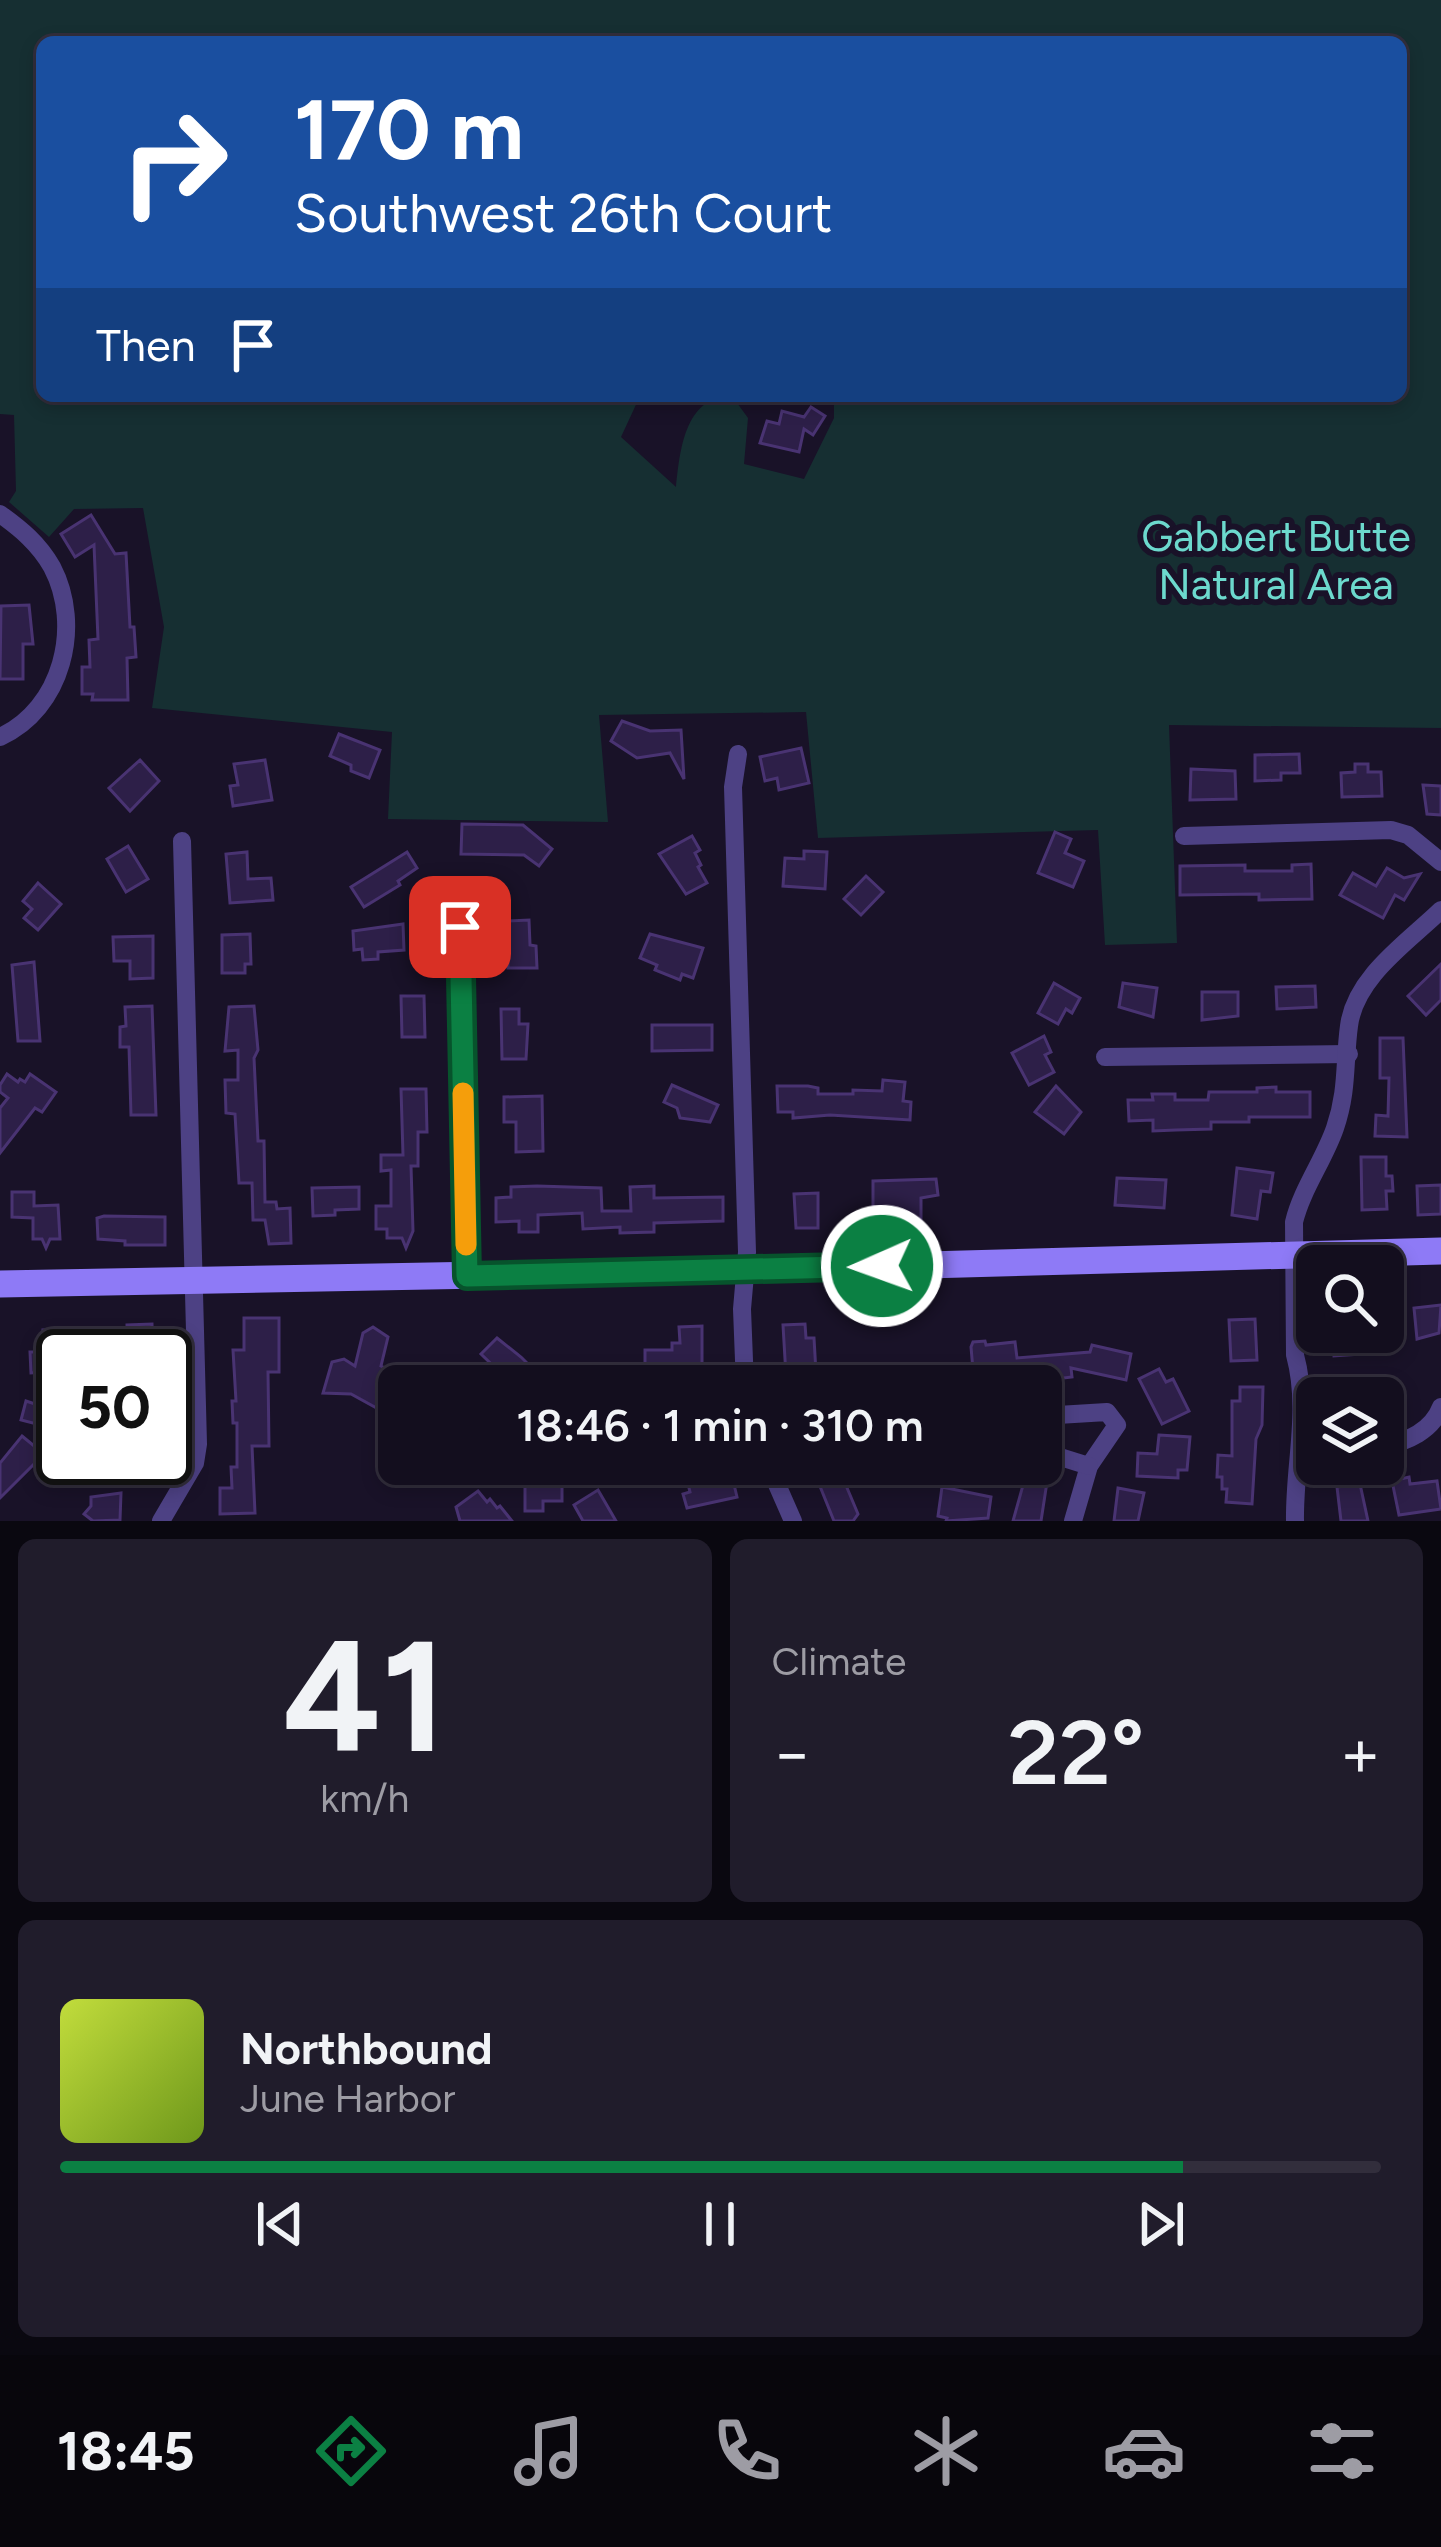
<!DOCTYPE html>
<meta charset="utf-8">
<style>
body{margin:0;font-family:Figtree,sans-serif;background:#201c2b;color:#f1f3f6;height:100vh;display:flex;flex-direction:column;font-size:45px;white-space:nowrap}
*{box-sizing:border-box;margin:0}
p{font-size:39px;color:#9d9ca4}
.icon{flex:none;width:66px;height:66px;fill:none;stroke:currentColor;stroke-width:2;stroke-linecap:round;stroke-linejoin:round}
.map{position:relative;height:1521px;overflow:hidden}
.panel{display:flex;flex-direction:column;gap:18px;padding:18px;background:#0a0810;flex:1}
.panel>*{flex:none}
.hud{position:absolute;left:36px;top:36px;width:1371px;height:366px;border-radius:18px;box-shadow:0 6px 18px #0003,0 0 0 3px #322e3c;background:#1a4fa0;color:#fff;overflow:hidden}
.controls{position:absolute;left:1296px;top:1245px;display:grid;gap:24px}
.controls a{display:grid;place-items:center;width:108px;height:108px;border-radius:18px;background:#130e1e;box-shadow:0 6px 18px #0003,0 0 0 3px #322e3c;font-size:60px}
.speed{position:absolute;left:36px;top:1329px;display:flex;gap:24px;font-size:60px;font-weight:700;text-align:center}
.speed>*{display:grid;place-content:center;width:156px;height:156px;border-radius:50%;background:#130e1e;box-shadow:0 6px 18px #0003,0 0 0 3px #322e3c;line-height:1}
.speed .limit{border:6px solid #111;border-radius:18px;background:#fff;color:#111}
.pin{position:absolute;display:grid;place-items:center;width:102px;height:102px;color:#fff;margin:-51px;border-radius:24px;box-shadow:0 6px 18px #0006}
.me{position:absolute;width:132px;margin:-66px;rotate:268deg;stroke-linejoin:round;filter:drop-shadow(0 0 9px #0008)}
.turn{display:flex;align-items:center;gap:42px;height:252px;padding:0 60px;font-size:54px}
.turn .icon{width:156px;height:156px;stroke-width:2.5}
.turn b{display:block;font-size:84px;line-height:102px}
.then{display:flex;align-items:center;height:114px;padding:0 60px;background:#0003;gap:24px;font-size:45px}
.big{font-size:90px;font-weight:600;line-height:1.1}
.panel .widget{flex:1;display:flex;flex-direction:column;justify-content:center;gap:18px;min-width:0;padding:0 42px;border-radius:18px;background:#201c2b}
.panel .dial{align-items:center;gap:0}
.dial b{font-size:156px;line-height:1}
.song{display:flex;align-items:center;gap:36px}
.cover{width:144px;height:144px;border-radius:18px;background:linear-gradient(135deg,hsl(70 70% 55%),hsl(80 70% 35%))}
.played{height:12px;border-radius:6px;background:linear-gradient(90deg,#0b8043 85%,#322e3c 85%)}
.keys{display:flex;justify-content:space-around;direction:ltr}
.heat{display:flex;justify-content:space-between;align-items:center;font-size:66px;direction:ltr}
.panel .tiles{flex:1;display:grid;gap:18px;grid-template-columns:1fr 1fr}
.widget:last-child{grid-column:span 2}
.trip{position:absolute;left:378px;top:1365px;width:684px;height:120px;border-radius:18px;background:#130e1e;box-shadow:0 6px 18px #0003,0 0 0 3px #322e3c;font-weight:600;line-height:120px;text-align:center}
.tab-bar{display:flex;height:192px;justify-content:space-around;align-items:center;background:#08060c;color:#9d9ca4}
.tab-bar .icon{width:84px;height:84px}
.tab-bar .on{color:#0b8043}
.tab-bar b{font-size:54px;color:#f1f3f6}
.map>svg:first-child{display:block}
</style>
<div class="map">
<svg width="1441" height="1521" viewBox="0 0 1441 1521">
<rect width="100%" height="100%" fill="#191228"/>
<path fill="#162f32" fill-rule="evenodd" d="M0 0H1441V728L1169 725 1177 943 1105 945 1098 830 818 838 806 712 599 715 608 822 388 819 392 732 152 708 164 627 143 508 74 509 49 537 9 502 16 491 14 415 0 414ZM1401 42V396H834V418L804 479 744 464 748 418 732 396C684 396 680 452 676 487L621 437 640 396H42V42Z"/>
<g fill="#2d1f48" stroke="#493372" stroke-width="3">
<polygon points="811,407 825,416 813,435 804,429 799,452 760,443 767,421 779,424 782,411 804,417"/>
<polygon points="91,515 115,554 126,553 130,627 134,627 136,657 127,658 128,700 92,700 93,694 82,694 82,667 90,667 89,640 98,639 94,545 75,557 61,534"/>
<polygon points="29,605 33,644 23,644 23,679 0,679 1,606"/>
<polygon points="622,721 650,731 681,730 684,779 670,753 637,758 611,741"/>
<polygon points="339,734 380,750 369,778 351,771 351,765 330,756"/>
<polygon points="801,748 809,783 779,790 777,778 765,781 760,757"/>
<polygon points="1299,754 1300,773 1281,773 1281,780 1255,781 1255,755"/>
<polygon points="140,760 159,781 130,811 109,788"/>
<polygon points="265,760 272,800 233,806 230,786 238,785 234,764"/>
<polygon points="1355,764 1368,764 1368,772 1381,772 1382,796 1342,797 1341,773 1355,772"/>
<polygon points="1191,769 1235,771 1236,799 1190,800"/>
<polygon points="1423,785 1441,786 1441,815 1427,814"/>
<polygon points="462,824 523,825 552,849 539,866 524,855 461,854"/>
<polygon points="1055,832 1071,839 1065,853 1084,861 1073,887 1038,873"/>
<polygon points="692,836 700,850 695,853 701,865 698,867 707,883 686,894 659,854"/>
<polygon points="128,846 148,879 126,892 107,859"/>
<polygon points="804,851 827,852 825,889 783,886 785,858 804,859"/>
<polygon points="247,852 248,879 271,878 273,900 230,903 226,854"/>
<polygon points="407,852 417,868 398,881 400,885 364,907 351,887"/>
<polygon points="1311,864 1312,899 1259,900 1259,894 1180,895 1180,866 1245,865 1245,871 1292,871 1292,865"/>
<polygon points="1387,868 1404,878 1420,874 1404,900 1395,895 1383,918 1340,895 1353,873 1376,886"/>
<polygon points="866,876 883,892 861,915 844,899"/>
<polygon points="38,883 61,904 38,930 24,918 32,909 23,901"/>
<polygon points="529,920 530,945 536,946 537,968 508,968 507,921"/>
<polygon points="403,924 404,950 378,952 378,959 363,960 362,949 354,950 353,931"/>
<polygon points="250,934 251,964 245,964 245,973 222,973 222,935"/>
<polygon points="650,934 703,948 693,978 682,974 680,980 655,970 657,965 640,958"/>
<polygon points="153,936 153,978 130,979 130,961 114,961 113,937"/>
<polygon points="34,962 40,1041 18,1041 12,965"/>
<polygon points="1441,964 1441,1000 1426,1015 1408,996"/>
<polygon points="1054,983 1080,998 1072,1013 1066,1009 1058,1024 1038,1013"/>
<polygon points="1123,983 1157,988 1153,1017 1119,1007"/>
<polygon points="1315,986 1316,1007 1277,1009 1276,987"/>
<polygon points="1202,992 1238,992 1238,1016 1202,1020"/>
<polygon points="401,996 424,996 425,1037 402,1037"/>
<polygon points="152,1006 156,1115 131,1115 129,1047 120,1047 120,1027 126,1026 125,1007"/>
<polygon points="254,1006 258,1050 254,1058 258,1141 264,1141 265,1202 276,1202 277,1209 290,1208 291,1243 269,1244 265,1220 253,1220 252,1183 239,1183 235,1114 226,1113 225,1080 238,1080 238,1050 225,1051 229,1007"/>
<polygon points="501,1009 519,1009 519,1024 528,1024 526,1059 502,1059"/>
<polygon points="652,1025 712,1025 712,1050 652,1051"/>
<polygon points="1044,1036 1051,1052 1045,1055 1054,1072 1029,1085 1012,1053"/>
<polygon points="1380,1038 1403,1038 1407,1137 1375,1136 1376,1115 1388,1116 1389,1078 1380,1078"/>
<polygon points="7,1074 18,1082 20,1079 25,1082 30,1074 56,1092 42,1112 35,1108 0,1153 0,1108 8,1098 0,1092 0,1085"/>
<polygon points="883,1080 905,1082 903,1101 911,1102 910,1120 830,1115 793,1118 793,1112 778,1112 777,1086 808,1086 818,1088 818,1094 853,1094 853,1090 882,1091"/>
<polygon points="672,1085 718,1105 710,1122 680,1118 677,1108 664,1102"/>
<polygon points="1056,1086 1081,1112 1064,1134 1035,1112"/>
<polygon points="1276,1087 1276,1092 1310,1092 1310,1117 1249,1117 1249,1122 1211,1122 1211,1129 1176,1130 1153,1131 1153,1120 1129,1121 1128,1100 1153,1100 1152,1094 1175,1094 1175,1100 1208,1100 1209,1092 1257,1092 1257,1088"/>
<polygon points="401,1089 426,1089 427,1132 418,1132 418,1166 411,1166 413,1231 406,1248 402,1238 387,1238 387,1229 376,1229 376,1206 391,1206 391,1170 381,1171 381,1155 403,1155"/>
<polygon points="542,1096 543,1151 516,1152 516,1122 504,1122 504,1097"/>
<polygon points="1361,1157 1386,1157 1386,1176 1392,1176 1393,1191 1386,1191 1387,1209 1362,1210"/>
<polygon points="1237,1168 1273,1173 1270,1192 1261,1191 1257,1219 1232,1215"/>
<polygon points="1117,1178 1166,1180 1164,1208 1115,1205"/>
<polygon points="936,1179 938,1195 921,1198 921,1221 896,1222 896,1212 873,1213 873,1181"/>
<polygon points="1441,1185 1441,1214 1418,1215 1417,1186"/>
<polygon points="537,1186 601,1188 602,1211 631,1211 630,1187 654,1186 654,1198 723,1197 723,1221 654,1223 654,1232 620,1233 620,1227 583,1229 582,1213 538,1215 538,1232 519,1232 519,1221 496,1222 496,1198 511,1197 511,1187"/>
<polygon points="359,1187 359,1209 335,1210 335,1215 313,1216 312,1188"/>
<polygon points="12,1192 34,1192 34,1206 58,1205 60,1239 50,1239 46,1248 42,1239 33,1239 33,1218 12,1217"/>
<polygon points="818,1193 818,1228 796,1228 794,1194"/>
<polygon points="104,1216 165,1217 165,1245 125,1245 125,1241 98,1239 97,1218"/>
<polygon points="1441,1305 1439,1333 1417,1339 1414,1308"/>
<polygon points="244,1318 279,1318 279,1372 268,1372 269,1446 252,1446 255,1513 220,1514 220,1488 232,1488 231,1467 237,1467 237,1423 233,1423 232,1401 236,1401 233,1350 244,1350"/>
<polygon points="1255,1319 1257,1360 1231,1361 1229,1320"/>
<polygon points="152,1324 153,1356 127,1356 127,1325"/>
<polygon points="805,1324 806,1338 814,1338 816,1373 786,1376 783,1325"/>
<polygon points="702,1326 702,1378 673,1379 673,1371 645,1371 645,1350 672,1350 672,1343 680,1343 679,1327"/>
<polygon points="373,1327 388,1337 381,1366 392,1372 382,1411 351,1394 323,1393 332,1362 344,1359 355,1366 363,1333"/>
<polygon points="81,1329 81,1355 63,1356 62,1409 56,1429 21,1420 26,1401 35,1404 38,1401 46,1372 31,1373 30,1352 44,1352 43,1330"/>
<polygon points="1333,1332 1358,1332 1360,1354 1334,1356"/>
<polygon points="497,1338 521,1357 550,1386 514,1386 481,1354"/>
<polygon points="985,1341 986,1345 1015,1342 1017,1358 1090,1352 1092,1345 1131,1354 1126,1380 1071,1368 1072,1377 998,1386 996,1368 973,1370 971,1347 973,1342"/>
<polygon points="1159,1369 1166,1382 1173,1379 1189,1411 1162,1424 1139,1379"/>
<polygon points="1366,1376 1379,1378 1379,1398 1338,1398 1341,1379 1365,1383"/>
<polygon points="1240,1387 1263,1387 1262,1425 1256,1439 1252,1504 1226,1502 1227,1489 1222,1489 1222,1477 1217,1477 1218,1455 1232,1456 1232,1401 1240,1401"/>
<polygon points="1159,1435 1190,1437 1187,1470 1178,1470 1178,1478 1137,1476 1138,1453 1157,1454"/>
<polygon points="22,1436 44,1454 0,1498 0,1463"/>
<polygon points="117,1458 148,1458 149,1482 117,1482"/>
<polygon points="683,1464 709,1464 713,1481 732,1476 737,1497 687,1508 683,1494 690,1492"/>
<polygon points="811,1464 837,1464 858,1514 853,1521 834,1521"/>
<polygon points="903,1464 935,1464 938,1477 909,1484"/>
<polygon points="1409,1477 1410,1484 1437,1481 1441,1509 1399,1515 1392,1481"/>
<polygon points="525,1478 562,1478 562,1501 543,1501 543,1511 525,1511"/>
<polygon points="1025,1478 1047,1482 1041,1521 1013,1521"/>
<polygon points="1360,1484 1368,1521 1341,1521 1337,1487"/>
<polygon points="942,1487 991,1497 988,1518 946,1521 947,1518 938,1516"/>
<polygon points="1118,1488 1144,1493 1138,1521 1114,1521"/>
<polygon points="598,1490 616,1521 583,1521 574,1505"/>
<polygon points="478,1491 487,1502 490,1499 497,1508 500,1506 512,1521 460,1521 456,1507"/>
<polygon points="121,1493 120,1520 93,1521 84,1514 91,1506 91,1497"/>
</g>
<g fill="none" stroke-linecap="round" stroke-linejoin="round">
<g stroke="#4d4184" stroke-width="18">
<path d="M0 514C21 529 39 544 52 567 83 626 62 709 0 737"/>
<polyline points="738,754 733,787 747,1252 742,1309 745,1386"/>
<polyline points="1184,836 1391,830 1408,835 1441,862"/>
<polyline points="460,927 467,1276"/>
<polyline points="1105,1057 1349,1054"/>
<polyline points="1041,1416 1107,1412 1117,1425 1089,1466 1073,1521"/>
<path d="M1383 1447C1408 1441 1432 1431 1441 1407"/>
<polyline points="1041,1451 1089,1466"/>
<polyline points="768,1464 793,1521"/>
<polyline points="161,1521 195,1463 198,1444 182,841"/>
<path d="M1295 1521C1294 1465 1310 1410 1295 1355L1294 1222C1302 1189 1324 1160 1335 1128 1348 1090 1344 1063 1349 1026 1355 977 1408 942 1441 910"/>
</g>
<polyline stroke="#8e7af6" stroke-width="27" points="0,1284 744,1270 1441,1251"/>
</g>
<g fill="none" stroke-linecap="round" stroke-linejoin="round">
<g stroke="#07532c" stroke-width="30">
<polyline id="route" points="460,927 467,1276 882,1266"/>
</g>
<use href="#route" stroke="#0b8043" stroke-width="21"/>
<polyline stroke="#f59e0b" stroke-width="21" points="463,1093 466,1245"/>
</g>
<g text-anchor="middle" stroke-width="12" stroke-linejoin="round" paint-order="stroke">
<g font-size="42" fill="#6cd9cd" stroke="#191228">
<text x="1276" y="551">Gabbert Butte<tspan x="1276" dy="48">Natural Area</tspan></text>
</g>
</g>
</svg>
<div class="controls">
<a><svg class="icon" aria-label="search" viewBox="0 0 24 24"><circle cx="10" cy="10" r="6"/><path d="M15 15l6 6"/></svg></a>
<a><svg class="icon" aria-label="layers" viewBox="0 0 24 24"><path d="M12 4l9 5-9 5-9-5zM3 14l9 5 9-5"/></svg></a>
</div>
<div class="speed"><div class="limit">50</div></div>
<div class="pin" style="left:460px;top:927px;background:#d93025"><svg class="icon" aria-label="arrive" viewBox="0 0 24 24"><path d="M6 21V4h12l-3 4 3 4H6"/></svg></div>
<svg class="me" style="left:882px;top:1266px" viewBox="-20 -20 40 40"><circle r="17" fill="#0b8043" stroke="#fff" stroke-width="3"/><path d="M0-11L8 9 0 5-8 9z" fill="#fff"/></svg>
<div class="trip">18:46 · 1 min · 310 m</div>
<div class="hud">
<div class="turn"><svg class="icon" aria-label="right" viewBox="0 0 24 24"><path d="M7 20v-9h11M14 6l5 5-5 5"/></svg><div><b>170 m</b>Southwest 26th Court</div></div>
<div class="then">Then<svg class="icon" aria-label="arrive" viewBox="0 0 24 24"><path d="M6 21V4h12l-3 4 3 4H6"/></svg></div>
</div>
</div>
<section class="panel">
<div class="tiles">
<div class="widget dial"><b>41</b><p>km/h</p></div>
<div class="widget"><p>Climate</p>
<div class="heat"><a>−</a><b class="big">22°</b><a>+</a></div>
</div>
<div class="widget">
<div class="song"><i class="cover"></i><div><b>Northbound</b><p>June Harbor</p></div></div>
<div class="played"></div>
<div class="keys"><svg class="icon" aria-label="previous" viewBox="0 0 24 24"><path d="M18 5L8 12l10 7zM5 5v14"/></svg><svg class="icon" aria-label="pause" viewBox="0 0 24 24"><path d="M8 5v14M16 5v14"/></svg><svg class="icon" aria-label="next" viewBox="0 0 24 24"><path d="M6 5l10 7-10 7zM19 5v14"/></svg></div>
</div>
</div>
</section>
<nav class="tab-bar">
<b>18:45</b>
<svg class="icon on" aria-label="directions" viewBox="0 0 24 24"><path d="M12 3l9 9-9 9-9-9zM9 14v-3h6M13 9l2 2-2 2"/></svg>
<svg class="icon" aria-label="music" viewBox="0 0 24 24"><path d="M9 18V5l10-2v13"/><circle cx="6" cy="18" r="3"/><circle cx="16" cy="16" r="3"/></svg>
<svg class="icon" aria-label="phone" viewBox="0 0 24 24"><path d="M5 4h4l2 5-3 2q2 4 5 5l2-3 5 2v4C11 20 4 13 5 4z"/></svg>
<svg class="icon" aria-label="climate" viewBox="0 0 24 24"><path d="M12 3v18M4 7l16 10M4 17L20 7"/></svg>
<svg class="icon" aria-label="car" viewBox="0 0 24 24"><path d="M5 17H2v-5l4-1 3-4h7l3 4 3 1v5h-3M9 17h6M6 11h13"/><circle cx="7" cy="17" r="2"/><circle cx="17" cy="17" r="2"/></svg>
<svg class="icon" aria-label="filters" viewBox="0 0 24 24"><path d="M4 7h16M4 17h16"/><circle cx="9" cy="7" r="2"/><circle cx="15" cy="17" r="2"/></svg>
</nav>
